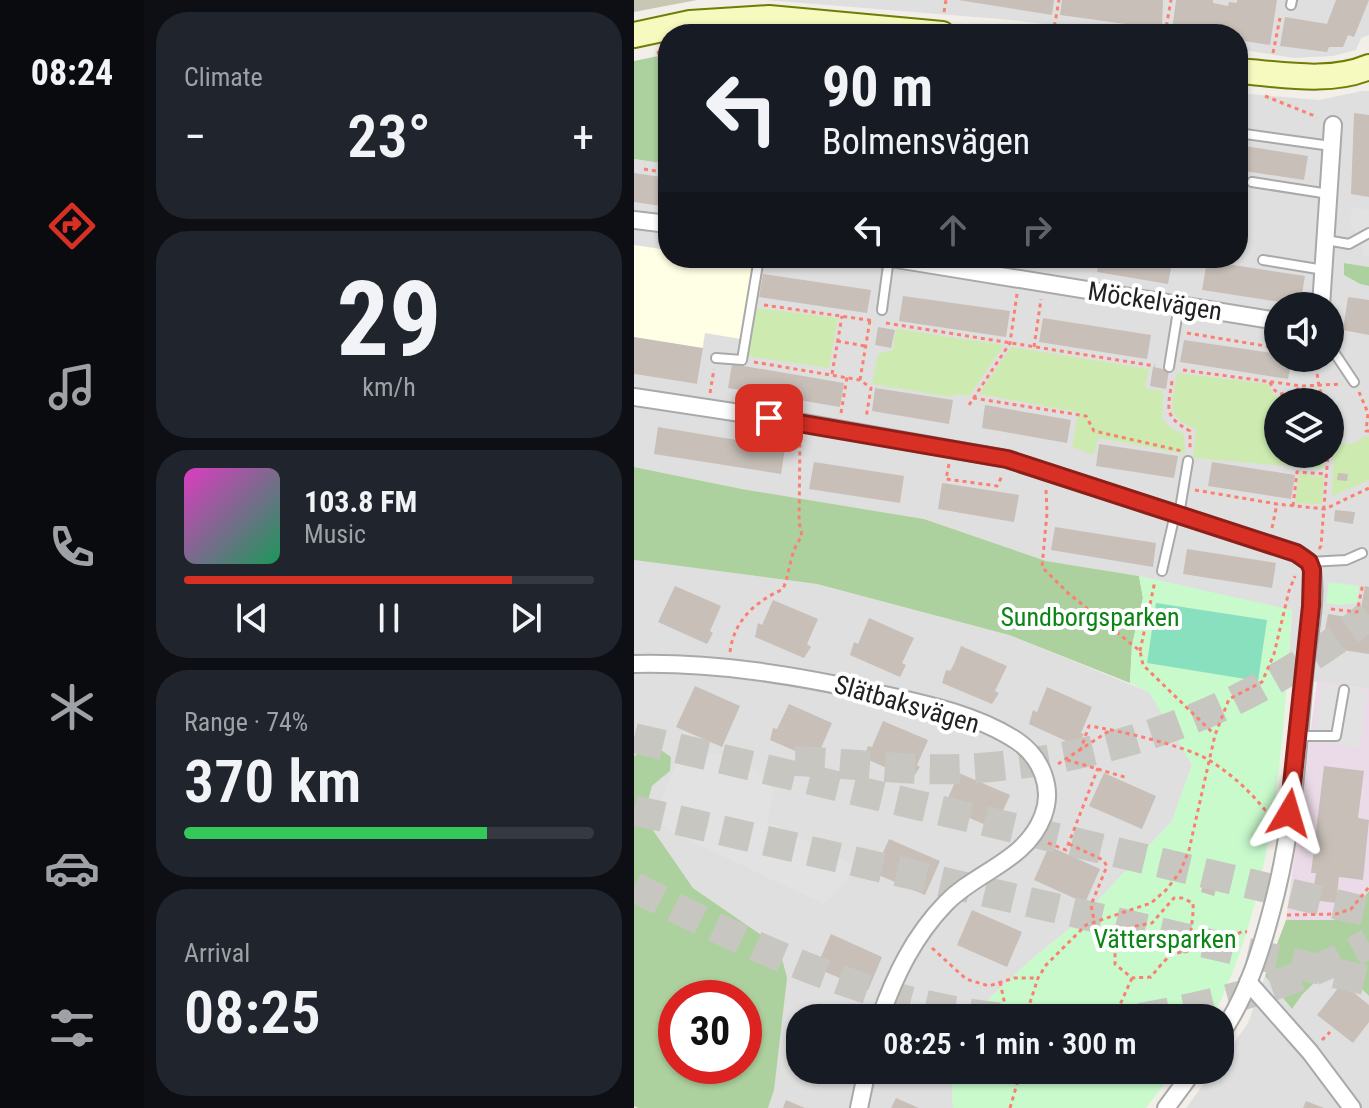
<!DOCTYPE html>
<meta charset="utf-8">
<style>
body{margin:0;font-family:"Roboto Condensed",sans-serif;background:#20242c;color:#f1f3f6;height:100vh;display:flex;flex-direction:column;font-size:30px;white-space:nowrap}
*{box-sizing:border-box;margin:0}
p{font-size:26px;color:#9ea1a6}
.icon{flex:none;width:44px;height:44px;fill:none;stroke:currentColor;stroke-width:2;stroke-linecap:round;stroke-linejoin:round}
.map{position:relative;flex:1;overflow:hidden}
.drawer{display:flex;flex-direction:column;gap:12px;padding:12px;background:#0d0f14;width:490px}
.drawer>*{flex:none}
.top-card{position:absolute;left:24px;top:24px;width:590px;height:244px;border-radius:32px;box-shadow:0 2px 6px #0004;background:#171b24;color:#f1f3f6;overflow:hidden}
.buttons{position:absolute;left:630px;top:292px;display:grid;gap:16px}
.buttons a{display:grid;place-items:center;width:80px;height:80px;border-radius:50%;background:#171b24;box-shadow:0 2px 6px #0004;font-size:40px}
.speed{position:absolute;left:24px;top:980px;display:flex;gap:16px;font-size:40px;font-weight:700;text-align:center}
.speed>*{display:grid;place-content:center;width:104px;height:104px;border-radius:50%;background:#171b24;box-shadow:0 2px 6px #0004;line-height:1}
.speed .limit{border:12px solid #d22;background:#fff;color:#111}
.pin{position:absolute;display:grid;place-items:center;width:68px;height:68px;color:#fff;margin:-34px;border-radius:16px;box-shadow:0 4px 12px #0006}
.me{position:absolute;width:88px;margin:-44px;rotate:7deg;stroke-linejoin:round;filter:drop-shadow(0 0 6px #0008)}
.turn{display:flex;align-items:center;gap:28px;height:168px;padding:0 32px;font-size:36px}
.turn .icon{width:104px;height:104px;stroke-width:2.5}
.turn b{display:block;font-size:56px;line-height:68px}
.lanes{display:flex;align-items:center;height:76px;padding:0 32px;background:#0003;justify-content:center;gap:40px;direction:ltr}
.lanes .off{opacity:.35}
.big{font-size:60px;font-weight:600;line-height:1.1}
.drawer .tile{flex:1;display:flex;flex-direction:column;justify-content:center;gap:12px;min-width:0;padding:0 28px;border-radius:32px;background:#20242c}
.drawer .dial{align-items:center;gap:0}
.dial b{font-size:104px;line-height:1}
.song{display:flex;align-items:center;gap:24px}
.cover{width:96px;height:96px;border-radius:12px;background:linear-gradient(135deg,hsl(310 70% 55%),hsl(150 70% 35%))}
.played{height:8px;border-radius:4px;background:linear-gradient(90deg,#d93025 80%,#363941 80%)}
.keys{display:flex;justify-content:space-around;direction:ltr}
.heat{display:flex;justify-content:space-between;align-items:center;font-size:44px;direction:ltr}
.charge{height:12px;border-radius:6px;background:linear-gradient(90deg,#34c759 74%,#363941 0)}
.trip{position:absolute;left:152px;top:1004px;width:448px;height:80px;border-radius:32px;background:#171b24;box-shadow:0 2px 6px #0004;font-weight:600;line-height:80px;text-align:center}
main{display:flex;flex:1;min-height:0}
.tabs{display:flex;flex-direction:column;width:144px;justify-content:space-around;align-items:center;background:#090b0e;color:#9ea1a6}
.tabs .icon{width:56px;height:56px}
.tabs .on{color:#d93025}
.tabs b{font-size:36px;color:#f1f3f6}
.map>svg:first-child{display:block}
</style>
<main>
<nav class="tabs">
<b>08:24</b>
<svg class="icon on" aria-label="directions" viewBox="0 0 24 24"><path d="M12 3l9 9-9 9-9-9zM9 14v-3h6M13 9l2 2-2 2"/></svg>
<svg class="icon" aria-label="music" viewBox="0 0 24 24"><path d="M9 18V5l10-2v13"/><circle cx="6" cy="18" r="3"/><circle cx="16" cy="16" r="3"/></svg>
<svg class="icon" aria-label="phone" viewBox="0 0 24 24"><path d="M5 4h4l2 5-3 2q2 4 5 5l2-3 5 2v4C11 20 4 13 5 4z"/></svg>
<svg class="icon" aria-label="climate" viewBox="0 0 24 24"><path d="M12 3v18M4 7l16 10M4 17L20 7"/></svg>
<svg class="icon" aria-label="car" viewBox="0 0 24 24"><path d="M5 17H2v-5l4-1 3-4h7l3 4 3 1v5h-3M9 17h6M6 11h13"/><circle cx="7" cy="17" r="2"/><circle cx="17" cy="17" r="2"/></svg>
<svg class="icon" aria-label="filters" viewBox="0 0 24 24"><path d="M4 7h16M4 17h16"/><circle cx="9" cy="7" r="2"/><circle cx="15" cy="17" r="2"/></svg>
</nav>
<section class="drawer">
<div class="tile"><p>Climate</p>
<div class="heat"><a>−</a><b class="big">23°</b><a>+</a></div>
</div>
<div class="tile dial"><b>29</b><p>km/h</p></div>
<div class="tile">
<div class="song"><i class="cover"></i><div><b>103.8 FM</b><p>Music</p></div></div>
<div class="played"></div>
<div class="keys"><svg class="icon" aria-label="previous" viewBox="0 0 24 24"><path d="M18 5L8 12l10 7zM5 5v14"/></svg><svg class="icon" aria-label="pause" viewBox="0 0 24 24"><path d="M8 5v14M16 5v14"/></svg><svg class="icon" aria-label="next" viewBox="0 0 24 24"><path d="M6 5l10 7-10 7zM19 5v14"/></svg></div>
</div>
<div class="tile"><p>Range · 74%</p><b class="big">370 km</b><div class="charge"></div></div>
<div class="tile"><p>Arrival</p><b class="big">08:25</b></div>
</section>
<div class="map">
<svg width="735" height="1108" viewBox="0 0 735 1108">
<rect width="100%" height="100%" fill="#f2efe9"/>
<g fill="#e0dfdf" fill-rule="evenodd">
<polygon points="131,0 735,0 735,35 727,38 722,50 699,56 660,58 604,49 604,34 489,34 378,20"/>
<path d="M728 91H735V267L711 263 710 275 726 284 735 286V689L653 678 658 611 505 576 412 561 290 519 108 489 0 467V159L34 164V258H604V93L685 100ZM644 306H696V358H644ZM644 402H696V454H644Z"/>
<polygon points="0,560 183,584 375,635 515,692 544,738 558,765 538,821 444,922 399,958 345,1008 342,1018 166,1018 166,1070 323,1070 318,1082 319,1108 134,1108 140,1090 145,947 59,888 10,817 18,786 36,771 4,755 0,756"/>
<polygon points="700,963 735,996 735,1108 552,1108 580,1070 586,1070 586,1062 614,1023 631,976 658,1009 668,995"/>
</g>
<polygon fill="#ebdbe8" points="683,682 735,689 735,891 717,913 699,920 652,920"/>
<polygon fill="#ffffe5" points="0,245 34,250 34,258 85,258 119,263 107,339 71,333 63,384 0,374"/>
<polygon fill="#c7c7b4" points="0,0 63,0 0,12"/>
<g fill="#cdebb0">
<polygon points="121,308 204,318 195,368 113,356"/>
<polygon points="262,329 370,345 335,396 323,394 317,397 238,384 244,354 259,350"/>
<polygon points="377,347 515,369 511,388 529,391 528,419 537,428 550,434 551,454 464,438 460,455 438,447 444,412 345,394"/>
<path d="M543 373 634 384C642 402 653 400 668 390L677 392 671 402H644V454H689V469L559 458 562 429C529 417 539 402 543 373Z"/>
<polygon points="731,436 735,437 735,480 698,496 700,444 721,443"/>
<polygon points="665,474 690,477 688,504 661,503"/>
</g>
<g fill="#add19e" fill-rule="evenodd">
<polygon points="34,54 34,164 0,159 0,61"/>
<polygon points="710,263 735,267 735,286 726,284 710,275"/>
<polygon points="0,467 108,489 290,519 412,561 505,576 509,598 498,645 496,683 375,635 183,584 0,560"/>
<path d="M20 745 37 757 36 771 18 786 10 817 59 888 145 947 153 978 140 1090 134 1108H4L0 1106V756ZM42 998H110V1066H42Z"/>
<polygon points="735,891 735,996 700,963 668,995 658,1009 631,976 652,920 699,920 717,913"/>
</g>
<g fill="#c8facc">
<path d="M505 576 658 610C649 744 640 898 578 1018H342L345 1008 399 958 444 922 538 821 558 765 515 692 496 683 498 645 509 598Z"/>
<polygon points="695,582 725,586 723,603 704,605 692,603"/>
<polygon points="323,1070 541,1070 512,1108 319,1108 318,1082"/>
</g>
<polygon fill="#88e0be" points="522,603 633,620 624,681 513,663"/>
<g fill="#e2e2e2">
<polygon points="718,207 735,210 735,256 728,254 729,240 716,226"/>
<polygon points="688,685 734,691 726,748 680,741"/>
<polygon points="49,748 90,755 124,771 140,790 133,821 219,865 213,880 190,904 42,834 19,819"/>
</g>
<g fill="#c7bfb8">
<polygon points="324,0 420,0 418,15"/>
<polygon points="428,0 529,0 528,29 426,15"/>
<polygon points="542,0 579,0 579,3 594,6 595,2 603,3 603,0 643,0 636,45 604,40 604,34 560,34 538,31"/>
<polygon points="702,0 735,0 720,37 714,35 709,47 695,47 693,52 646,46 651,17 693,24"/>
<polygon points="720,113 735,115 735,197 717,194"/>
<polygon points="604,145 674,156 670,180 604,170"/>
<polygon points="0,173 34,178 34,207 0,202"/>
<polygon points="393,258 424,258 422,265"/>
<polygon points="466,258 539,258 534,284 463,272"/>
<polygon points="573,261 671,276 666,305 568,290"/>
<polygon points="129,274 237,290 233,313 125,297"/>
<polygon points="269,296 376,311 372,337 265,321"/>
<polygon points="714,297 735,300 735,335 709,330"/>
<polygon points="409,318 517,335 513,359 405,342"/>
<polygon points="244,327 261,330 257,348 241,345"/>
<polygon points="0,337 69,348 63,384 0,374"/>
<polygon points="550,340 644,354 644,358 658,358 654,379 546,362"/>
<polygon points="98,364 210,383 206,407 94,388"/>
<polygon points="519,367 535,370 532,389 516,386"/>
<polygon points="241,388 319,400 315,424 238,411"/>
<polygon points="351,405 437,420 433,443 348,428"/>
<polygon points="24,427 151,448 147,474 20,454"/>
<polygon points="465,444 544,456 540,478 462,466"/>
<polygon points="180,462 270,476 266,503 175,489"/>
<polygon points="578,462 661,475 657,499 574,486"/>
<polygon points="704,473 714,474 713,481 703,480"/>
<polygon points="308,483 385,495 380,522 304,509"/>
<polygon points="701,510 721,512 719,524 700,521"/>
<polygon points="421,527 522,543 519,567 417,550"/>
<polygon points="553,549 642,563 638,588 549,574"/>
<polygon points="41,586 87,606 76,631 79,633 73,644 24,622"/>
<polygon points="731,586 735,587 735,654 688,647 694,614 725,619"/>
<polygon points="139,600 184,619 173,644 177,647 170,658 121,637 124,623 128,625"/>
<polygon points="235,618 280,638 268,663 272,665 266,677 216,655 220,642 224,644"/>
<polygon points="327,646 373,666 361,691 365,693 358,704 308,683 312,670 316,671 320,664"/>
<polygon points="61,686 106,706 88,747 42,727"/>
<polygon points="413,687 458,707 447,733 450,734 443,746 395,724 399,710 403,712"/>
<polygon points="155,704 198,723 187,748 191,750 184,761 136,740 139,728 143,729"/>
<polygon points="249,721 294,740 283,765 286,767 278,779 230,758 234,746 238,747"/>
<polygon points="690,766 730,771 724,818 735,820 729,880 705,877 702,903 678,900 682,873 677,873"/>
<polygon points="325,773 376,795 361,829 310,807"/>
<polygon points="470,773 522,796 508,829 455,806"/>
<polygon points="255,839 306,861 291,895 240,873"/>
<polygon points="415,846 466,869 451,903 400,880"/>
<polygon points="572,875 585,878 580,896 567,892"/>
<polygon points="338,910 388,932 373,967 323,945"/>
<polygon points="197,934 248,957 234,990 182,968"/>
<polygon points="708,983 735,1005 735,1022 719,1043 683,1015"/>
<polygon points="278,1005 306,1018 272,1018"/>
<polygon points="593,1054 598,1057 592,1065 587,1062"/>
<polygon points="262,1098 285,1108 257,1108"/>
<polygon points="152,1100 171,1108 149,1108"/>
<polygon points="672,1101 690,1108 669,1108"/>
</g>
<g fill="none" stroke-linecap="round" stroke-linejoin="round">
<g stroke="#c8c6c1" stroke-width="30" stroke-dasharray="30 15" stroke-linecap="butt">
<polyline points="0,738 735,912"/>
<path d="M161 761C215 763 271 771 326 769 477 762 617 710 735 615"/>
<polyline points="0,810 735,981"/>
<path d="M0 887C116 946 240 1006 371 1018"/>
<path d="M506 1018C586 1004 664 984 735 943"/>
</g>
<g stroke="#a9a9a9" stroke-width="12">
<g id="service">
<polyline points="657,5 658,0"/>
<polyline points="604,133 697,146"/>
<polyline points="618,182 695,194"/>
<polyline points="692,240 715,244 735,233"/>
<polyline points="629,260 690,270"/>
<polyline points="248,310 255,258"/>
<polyline points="696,346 720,382"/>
<polyline points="82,358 108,360 125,258"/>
<polyline points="535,367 545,305"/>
<polyline points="545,515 554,461"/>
<polyline points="675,562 712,560 728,553"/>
<polyline points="528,571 541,514"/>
<polyline points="665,736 702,736 710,690"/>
</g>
</g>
<g stroke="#a9a9a9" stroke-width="20">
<g id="minor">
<polyline points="0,220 34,224"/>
<polyline points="256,258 644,321"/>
<polyline points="687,306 699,125"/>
<path d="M0 397 165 422 373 459 662 553C669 557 677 562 678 570 683 599 674 639 671 668 664 742 660 820 642 893 630 941 615 994 586 1035"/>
<path d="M0 664C84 662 165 676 246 694 292 704 344 715 383 741 407 757 420 788 409 816 392 861 343 871 312 903 280 936 261 975 246 1018"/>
<polyline points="614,982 676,1052 718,1108"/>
<polyline points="225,1108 233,1070"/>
<polyline points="532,1108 560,1070"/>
</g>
</g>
<g stroke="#707d05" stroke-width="28">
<g id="secondary">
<polyline points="0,35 56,23 135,18 308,34"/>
<path d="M604 71C647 74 695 84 735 67"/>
</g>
</g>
<g stroke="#fa8072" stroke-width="3" stroke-dasharray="4 4" stroke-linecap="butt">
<polyline points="310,12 312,0"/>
<polyline points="328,26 417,34"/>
<polyline points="419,34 425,0"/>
<polyline points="531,34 537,0"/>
<polyline points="24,51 34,108"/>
<polyline points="639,53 646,18"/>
<polyline points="631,96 683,117"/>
<polyline points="10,169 34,173"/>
<polyline points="130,305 241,321"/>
<polyline points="252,323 521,366"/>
<polyline points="553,333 644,348"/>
<polyline points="203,341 231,346"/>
<polyline points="400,347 407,299"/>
<polyline points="681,358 685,387 690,402"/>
<polyline points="120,362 226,380 237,388 232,418"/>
<polyline points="549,370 668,386 708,384"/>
<polyline points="198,374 208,316"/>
<polyline points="226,380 236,320"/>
<path d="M538 381C534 409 529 416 556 431V450"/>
<path d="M636 382C642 399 655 395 667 387"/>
<polyline points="725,392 734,413 732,431 735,431"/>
<polyline points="76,393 80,369"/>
<polyline points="339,398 452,416 460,431 548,451"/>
<polyline points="335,405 376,343 383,294"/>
<polyline points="207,413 213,377"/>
<polyline points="315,464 312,479 363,486 369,474"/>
<polyline points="412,490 413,513 408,567 434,593 506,651 509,665 580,734"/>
<polyline points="561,490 643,504 691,509 735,488"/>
<polyline points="659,506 663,472 693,474"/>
<polyline points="638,528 643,504"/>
<polyline points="685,549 687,546 694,454"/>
<polyline points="697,609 723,612 729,583"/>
<polyline points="506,651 521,581"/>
<path d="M96 652C100 620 121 602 149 589 157 570 155 553 168 536L165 522 166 437"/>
<path d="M446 751 455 726C483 730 552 746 575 760 597 774 615 790 631 810L640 811"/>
<polyline points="433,760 494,778"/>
<polyline points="424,764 478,729"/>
<polyline points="414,843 432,850 464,768"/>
<polyline points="435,844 469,860 473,866 457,905 460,920"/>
<polyline points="653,915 702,914 717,909 735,887"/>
<polyline points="298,948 332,979 355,986 380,978 404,978"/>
<path d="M557 948C555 932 560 919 559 903L548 898H540L518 923 496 927 489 933 481 951V964L498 978 517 977C541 946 539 956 572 947 585 944 597 937 609 931L613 932"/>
<polyline points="366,982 373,1014"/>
<polyline points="391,1018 404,978 412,965 452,925 517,903 532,890 546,872 555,850 581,735 595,699 628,682 640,654 655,591 661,576"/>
<polyline points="480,1018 498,978"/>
<polyline points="688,1040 696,1032"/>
<polyline points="376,1108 387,1070"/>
</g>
<use href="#service" stroke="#fff" stroke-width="8"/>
<use href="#minor" stroke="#fff" stroke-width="16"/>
<use href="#secondary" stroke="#f7fabf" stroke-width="24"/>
</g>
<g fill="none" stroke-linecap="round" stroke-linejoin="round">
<g stroke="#8d1f18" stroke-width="20">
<polyline id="route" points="135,418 373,459 662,553 675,562 678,570 677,606 655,813"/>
</g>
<use href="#route" stroke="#d93025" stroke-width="14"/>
</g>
<g text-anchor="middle" stroke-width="8" stroke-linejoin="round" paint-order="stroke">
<g font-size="26" fill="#222" stroke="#fff">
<text transform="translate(521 301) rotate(9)" y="9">Möckelvägen</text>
<text transform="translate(273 704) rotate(16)" y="9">Slätbaksvägen</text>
</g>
<g font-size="26" fill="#0c8416" stroke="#fff">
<text x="456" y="626">Sundborgsparken</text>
<text x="531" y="948">Vättersparken</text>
</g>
</g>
</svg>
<div class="buttons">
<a><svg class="icon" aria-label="sound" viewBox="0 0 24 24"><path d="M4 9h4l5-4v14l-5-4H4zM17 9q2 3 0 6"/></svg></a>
<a><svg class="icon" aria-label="layers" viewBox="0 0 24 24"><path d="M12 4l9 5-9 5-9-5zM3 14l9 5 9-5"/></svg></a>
</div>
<div class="speed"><div class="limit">30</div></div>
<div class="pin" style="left:135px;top:418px;background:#d93025"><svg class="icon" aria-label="arrive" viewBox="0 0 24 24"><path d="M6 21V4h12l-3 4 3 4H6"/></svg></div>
<svg class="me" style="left:655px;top:813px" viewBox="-20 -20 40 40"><path d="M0-17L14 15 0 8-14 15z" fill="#d93025" stroke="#fff" stroke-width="4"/></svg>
<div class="trip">08:25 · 1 min · 300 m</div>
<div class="top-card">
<div class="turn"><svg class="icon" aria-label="left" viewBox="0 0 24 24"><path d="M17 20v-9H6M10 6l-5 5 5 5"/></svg><div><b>90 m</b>Bolmensvägen</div></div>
<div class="lanes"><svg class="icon" aria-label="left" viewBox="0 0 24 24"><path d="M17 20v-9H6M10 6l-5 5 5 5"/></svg><svg class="icon off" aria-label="ahead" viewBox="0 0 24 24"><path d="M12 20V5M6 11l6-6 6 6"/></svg><svg class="icon off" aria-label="right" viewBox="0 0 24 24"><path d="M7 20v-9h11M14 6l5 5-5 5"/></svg></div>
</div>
</div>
</main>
